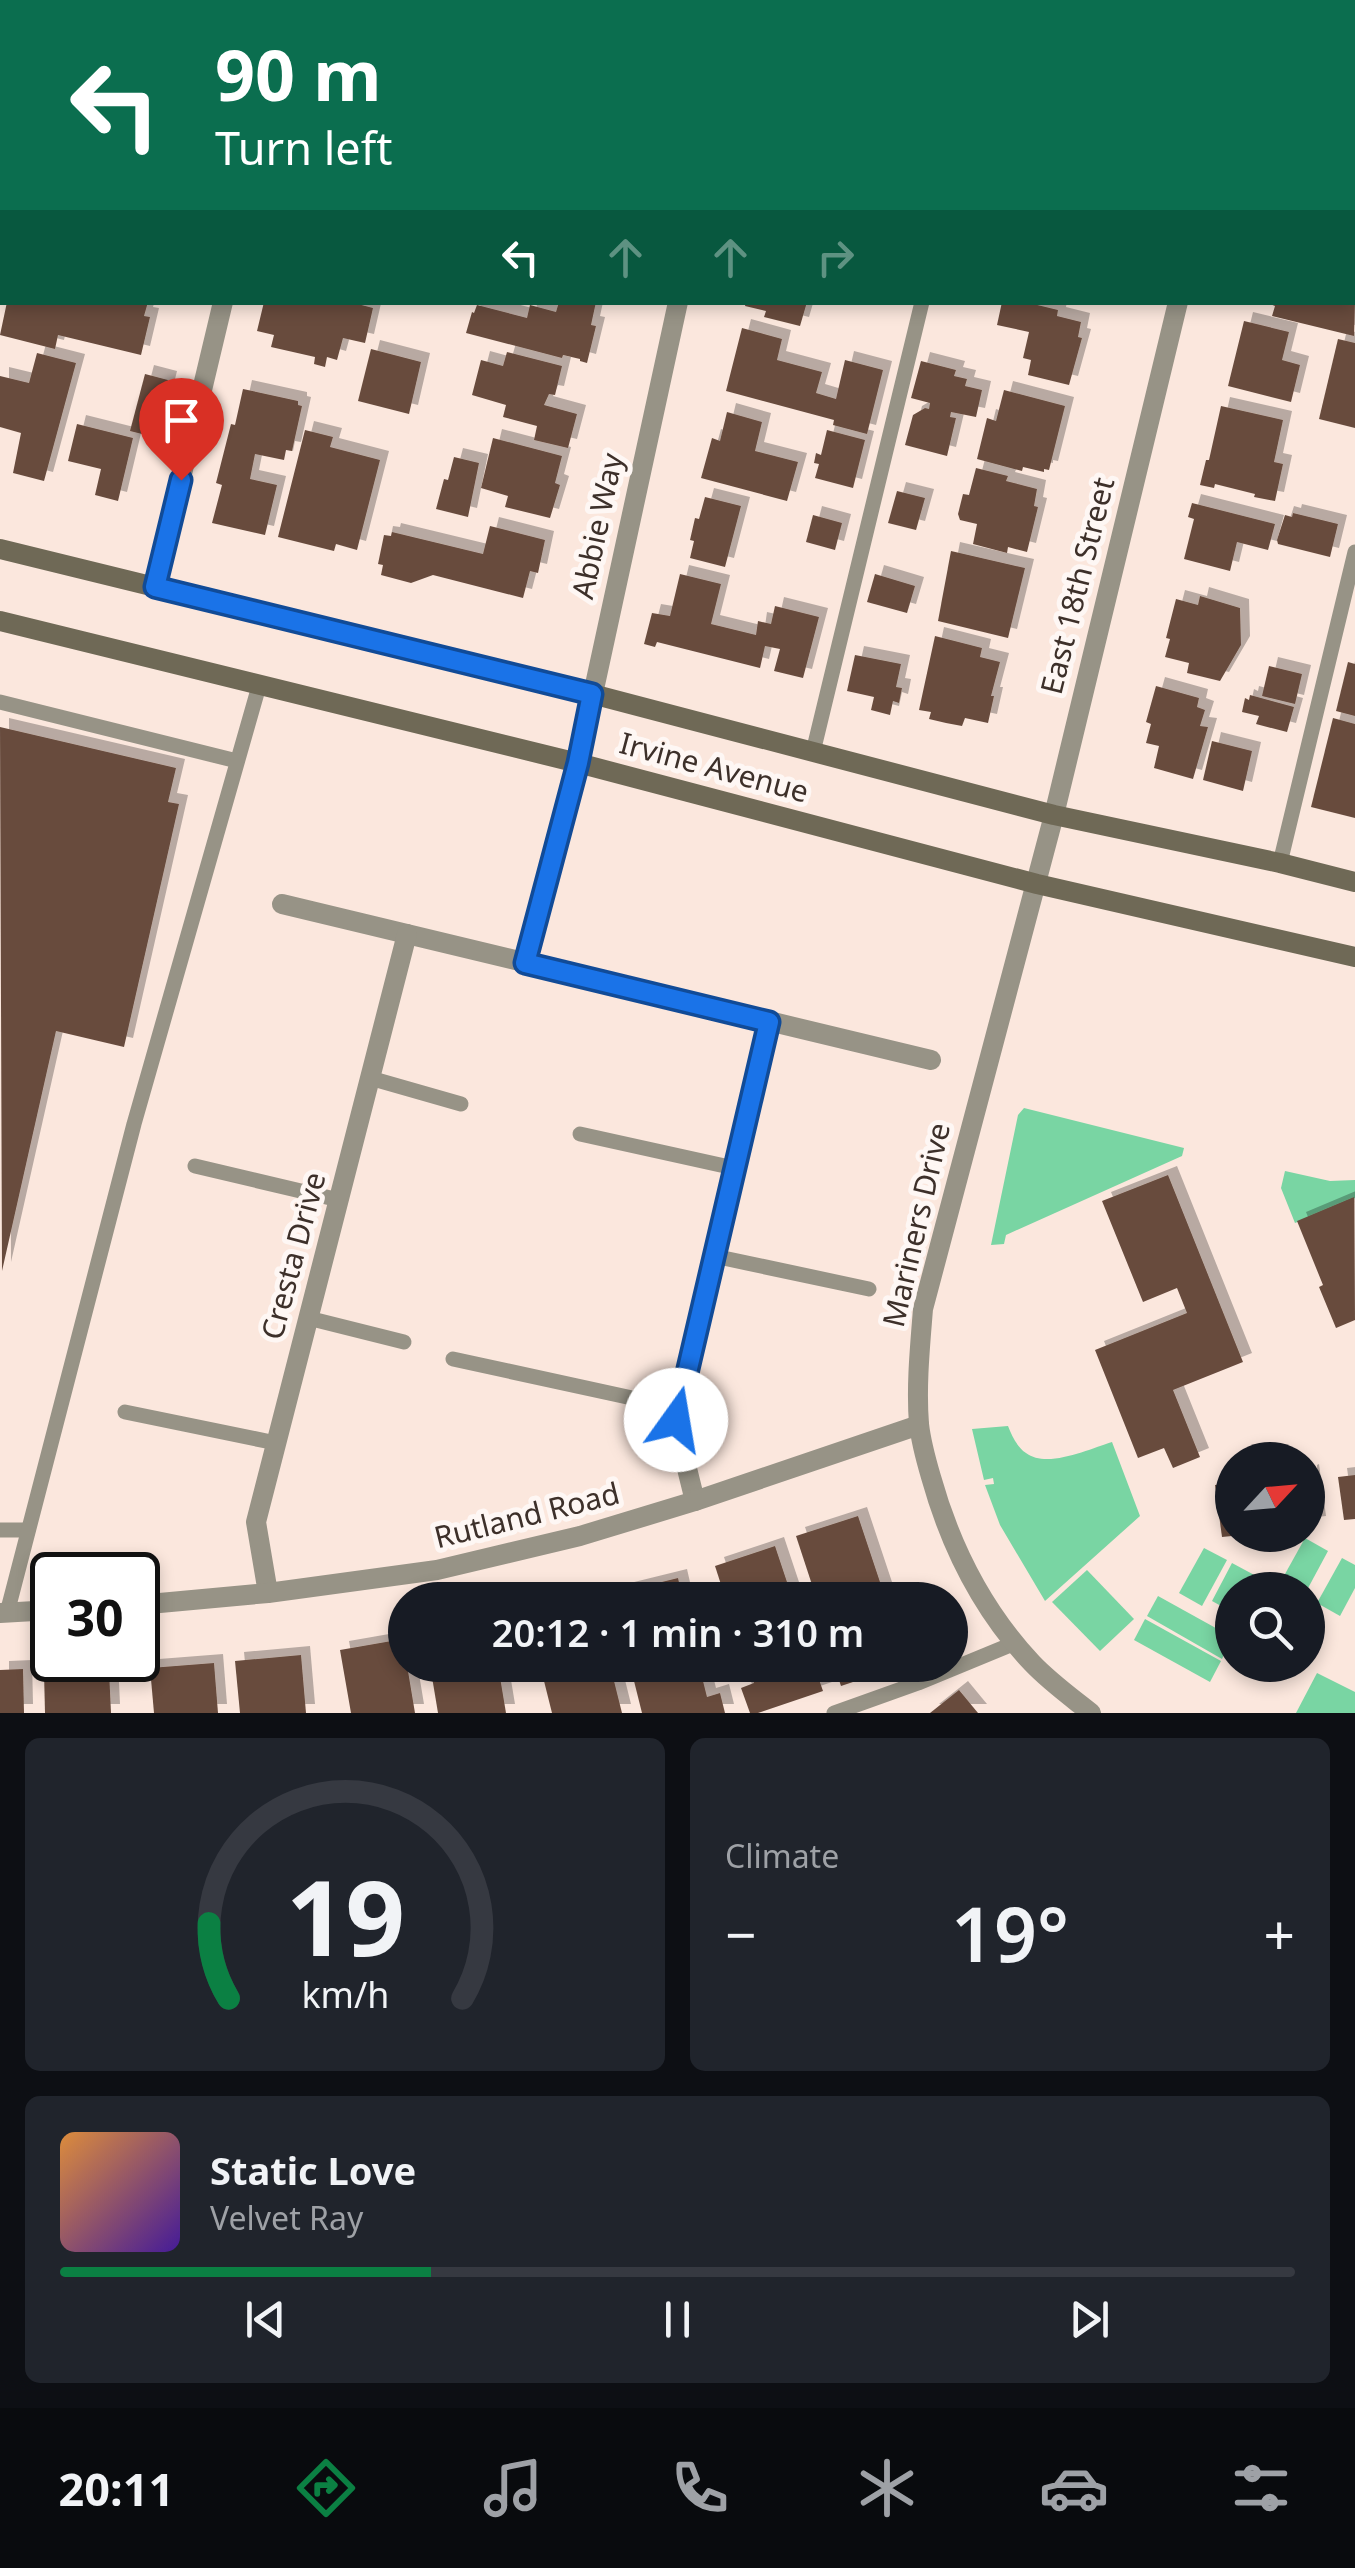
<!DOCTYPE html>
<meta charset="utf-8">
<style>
body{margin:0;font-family:"Noto Sans",sans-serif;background:#20242c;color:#f1f3f6;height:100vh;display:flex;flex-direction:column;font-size:38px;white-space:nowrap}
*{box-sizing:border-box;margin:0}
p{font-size:32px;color:#9ea1a6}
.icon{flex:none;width:55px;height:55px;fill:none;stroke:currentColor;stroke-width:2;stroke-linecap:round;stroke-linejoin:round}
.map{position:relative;height:1713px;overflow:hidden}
.sheet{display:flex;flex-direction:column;gap:25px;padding:25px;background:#0d0f14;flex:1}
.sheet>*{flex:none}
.guide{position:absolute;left:0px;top:0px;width:1355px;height:305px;box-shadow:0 5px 15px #0003;background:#0b6e4f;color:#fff;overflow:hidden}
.needle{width:65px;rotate:64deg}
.tools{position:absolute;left:1215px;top:1442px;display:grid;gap:20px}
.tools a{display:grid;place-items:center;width:110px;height:110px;border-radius:50%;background:#171b24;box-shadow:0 5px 15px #0003;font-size:50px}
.speed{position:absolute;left:30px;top:1552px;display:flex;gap:20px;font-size:50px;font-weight:700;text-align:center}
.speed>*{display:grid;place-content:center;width:130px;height:130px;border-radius:50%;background:#171b24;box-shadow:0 5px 15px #0003;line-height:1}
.speed .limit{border:5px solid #111;border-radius:15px;background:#fff;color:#111}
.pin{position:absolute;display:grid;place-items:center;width:85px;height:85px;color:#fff;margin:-102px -42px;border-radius:50% 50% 50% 0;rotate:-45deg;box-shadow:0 0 10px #0007}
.pin .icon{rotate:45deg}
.me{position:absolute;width:110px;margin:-55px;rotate:13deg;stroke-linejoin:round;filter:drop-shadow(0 0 8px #0008)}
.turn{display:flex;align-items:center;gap:35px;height:210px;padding:0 50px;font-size:45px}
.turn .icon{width:130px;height:130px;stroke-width:2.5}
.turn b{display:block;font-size:70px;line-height:85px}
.lanes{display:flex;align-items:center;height:95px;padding:0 50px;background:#0003;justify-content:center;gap:50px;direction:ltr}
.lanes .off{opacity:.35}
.big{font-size:75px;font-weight:600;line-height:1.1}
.sheet .widget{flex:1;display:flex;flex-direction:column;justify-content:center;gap:15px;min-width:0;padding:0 35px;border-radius:15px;background:#20242c}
.sheet .dial{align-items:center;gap:0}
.dial svg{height:260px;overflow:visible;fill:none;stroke:#363941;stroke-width:7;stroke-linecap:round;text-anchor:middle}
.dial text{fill:#f1f3f6;stroke:none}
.song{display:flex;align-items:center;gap:30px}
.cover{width:120px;height:120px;border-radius:15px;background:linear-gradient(135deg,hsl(30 70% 55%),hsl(260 70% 35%))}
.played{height:10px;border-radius:5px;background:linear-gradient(90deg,#0b8043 30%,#363941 30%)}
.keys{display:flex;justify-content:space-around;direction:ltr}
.heat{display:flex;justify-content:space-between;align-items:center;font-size:55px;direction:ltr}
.sheet .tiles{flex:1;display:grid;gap:25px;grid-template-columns:1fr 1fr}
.widget:last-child{grid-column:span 2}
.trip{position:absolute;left:388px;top:1582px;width:580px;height:100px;border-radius:50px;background:#171b24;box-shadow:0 5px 15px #0003;font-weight:600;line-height:100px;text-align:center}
.dock{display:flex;height:160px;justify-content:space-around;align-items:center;background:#090b0e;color:#9ea1a6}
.dock .icon{width:70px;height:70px}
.dock .current{color:#0b8043}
.dock b{font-size:45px;color:#f1f3f6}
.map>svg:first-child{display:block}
</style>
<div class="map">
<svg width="1355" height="1713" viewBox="0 0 1355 1713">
<defs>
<filter id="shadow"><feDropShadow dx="9" dy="-9" stdDeviation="0" flood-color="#0004"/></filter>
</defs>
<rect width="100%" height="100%" fill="#fbe7dd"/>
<g fill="#79d5a3">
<polygon points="1024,1108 1184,1148 1182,1156 1006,1235 1004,1244 991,1245 1018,1115"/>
<polygon points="1285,1171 1330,1181 1355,1180 1355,1198 1295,1223 1281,1188"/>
<path d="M1008 1426C1012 1436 1017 1447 1026 1453 1047 1469 1089 1449 1112 1442L1140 1516 1045 1601 1000 1525 985 1485 994 1484 993 1478 984 1480 972 1429Z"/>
<polygon points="1305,1538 1328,1551 1307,1590 1293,1590 1280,1583"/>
<polygon points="1204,1548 1227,1560 1202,1606 1179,1593"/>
<polygon points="1342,1558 1355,1565 1355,1588 1340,1616 1317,1603"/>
<polygon points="1232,1563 1282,1590 1232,1590 1232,1612 1212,1601"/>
<polygon points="1087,1570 1134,1619 1100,1651 1052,1602"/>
<polygon points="1158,1596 1232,1637 1222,1659 1147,1616"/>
<polygon points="1145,1619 1221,1661 1210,1682 1134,1640"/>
<polygon points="1317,1673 1355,1692 1355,1713 1296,1713"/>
</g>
<g fill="#684c3e" filter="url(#shadow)">
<polygon points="7,302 148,302 144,316 150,317 141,355 58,335 55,349 0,335"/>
<polygon points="264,302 350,302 373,308 365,343 343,338 337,360 327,357 325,367 314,364 315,357 271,347 274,335 257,331"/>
<polygon points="559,302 596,302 591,325 596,326 587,363 580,361 580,359 563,355 562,358 466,333 472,312 474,313 477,305 527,318 530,305 556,312"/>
<polygon points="746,302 807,302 800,326 764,317 766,311 745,306"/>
<polygon points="1002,302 1025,302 1058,310 1057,316 1081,322 1078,337 1082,338 1069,385 1028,375 1031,360 1023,358 1029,332 997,325"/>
<polygon points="1265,302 1355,302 1354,336 1272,316 1275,306"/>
<polygon points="1244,321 1289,332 1282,360 1300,365 1291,402 1228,386"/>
<polygon points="742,328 782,339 777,360 822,372 816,393 836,399 845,360 883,370 867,434 833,425 834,420 726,391"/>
<polygon points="1338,339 1355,343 1355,428 1319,419"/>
<polygon points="371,349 421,362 409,414 358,401"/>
<polygon points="507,352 562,366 555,395 549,394 544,405 577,414 568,448 534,440 537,426 503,417 506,405 472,395 481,360 503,366"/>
<polygon points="37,353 76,363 44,481 13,473 21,433 0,427 0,376 29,383"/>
<polygon points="921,361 956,370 954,376 967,379 965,386 982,390 976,417 951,412 950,417 956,418 947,456 905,445 913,415 925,408 929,409 930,403 911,398"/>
<polygon points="145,374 168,380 154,437 130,431"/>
<polygon points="243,389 298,401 298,405 302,406 292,451 286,450 284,460 255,454 250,479 277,485 265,535 212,523 222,485 216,483 231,424 235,425"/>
<polygon points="1004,390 1065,406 1049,470 1044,469 1044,472 1023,467 1022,471 977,459 987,418 996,421"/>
<polygon points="1221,406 1283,420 1274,462 1283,464 1275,501 1254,497 1255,494 1215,484 1214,488 1200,485 1206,460 1209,460"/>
<polygon points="727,412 762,422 755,451 798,462 787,501 701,478 712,438 720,441"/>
<polygon points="77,424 133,438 118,501 95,495 101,469 68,461"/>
<polygon points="305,430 333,437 330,447 380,460 357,550 336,544 334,551 278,537"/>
<polygon points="827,430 865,440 853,488 815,478 819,464 814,463 816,453 821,455"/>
<polygon points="493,438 562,456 555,483 560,485 550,518 505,507 508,496 481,488"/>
<polygon points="454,457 479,463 468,517 436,509 444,479 448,480"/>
<polygon points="976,468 1008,476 1006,481 1037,489 1034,506 1038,507 1027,552 1008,547 1007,553 973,544 977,524 960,520 958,514 963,494 969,495"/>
<polygon points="897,491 925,498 916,530 888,523"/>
<polygon points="705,497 741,506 725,567 690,558 694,541 690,540 695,518 699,519"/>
<polygon points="1192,503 1275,524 1268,550 1237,542 1230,571 1184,559 1194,519 1188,517"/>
<polygon points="1293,513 1338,524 1330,557 1278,544 1277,540 1285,515 1292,517"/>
<polygon points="813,515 842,523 835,550 806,542"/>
<polygon points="490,526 545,540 538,573 530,571 523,598 433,575 411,583 381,575 383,565 378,564 384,535 391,536 392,532 483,554"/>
<polygon points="951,551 1025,568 1008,638 938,621"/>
<polygon points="680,574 721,584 711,624 756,635 758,621 771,624 775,606 819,617 803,678 774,671 780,649 765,646 760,668 657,642 655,647 644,644 652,613 670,616"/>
<polygon points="875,574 915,586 907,613 867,602"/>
<polygon points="1200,596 1240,608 1241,645 1220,681 1187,673 1189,663 1165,657 1170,639 1166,638 1176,599 1198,605"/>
<polygon points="935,636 982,648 980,657 1000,662 991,696 994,696 988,723 965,718 962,726 946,723 929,719 931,712 919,710"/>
<polygon points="855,655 901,664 896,687 902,688 899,703 893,701 890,715 871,710 874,697 847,691"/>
<polygon points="1348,662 1355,664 1355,716 1336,711"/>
<polygon points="1269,666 1302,674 1295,704 1262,696"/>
<polygon points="1156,686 1199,698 1197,707 1205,710 1200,726 1208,727 1193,779 1154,768 1159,746 1146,743 1151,724 1146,722"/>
<polygon points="1250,695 1294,707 1287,732 1256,724 1259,716 1242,712 1245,698 1249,700"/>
<polygon points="1333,718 1355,724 1355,818 1311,807"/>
<polygon points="0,727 176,768 168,802 179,804 124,1047 56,1031 2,1271"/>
<polygon points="1212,741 1252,751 1243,791 1203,780"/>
<polygon points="1168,1175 1243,1362 1173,1390 1200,1457 1173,1468 1164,1448 1138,1458 1095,1350 1187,1313 1177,1288 1143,1302 1102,1201"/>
<polygon points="1354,1197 1355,1320 1336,1328 1319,1287 1323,1285 1297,1221"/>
<polygon points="1310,1473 1317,1525 1308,1526 1308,1474"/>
<polygon points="1355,1475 1355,1519 1344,1520 1338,1477"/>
<polygon points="1232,1483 1232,1536 1222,1537 1215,1485"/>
<polygon points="858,1516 886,1600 817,1600 796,1536"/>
<polygon points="775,1546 793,1600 726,1600 715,1566"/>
<polygon points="678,1578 683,1600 614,1600 613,1594"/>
<polygon points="403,1639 405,1665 407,1665 415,1713 351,1713 340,1650"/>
<polygon points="301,1655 306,1713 240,1713 235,1661"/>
<polygon points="214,1663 218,1713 154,1713 150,1668"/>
<polygon points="430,1665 498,1665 506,1713 438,1713"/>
<polygon points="540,1665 610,1665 622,1713 552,1713"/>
<polygon points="630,1665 699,1665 707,1697 720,1693 725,1713 642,1713"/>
<polygon points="748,1665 814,1665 823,1691 758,1713 750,1713 741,1688 754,1683"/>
<polygon points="834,1665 901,1665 901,1666 841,1686"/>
<polygon points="23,1669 24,1713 0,1713 0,1670"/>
<polygon points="109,1670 111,1713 45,1713 44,1672"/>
<polygon points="959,1690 978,1713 930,1713"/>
</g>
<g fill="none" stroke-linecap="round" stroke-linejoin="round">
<g stroke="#979386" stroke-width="15">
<polyline points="996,2 997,0"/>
<polyline points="0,702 237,761"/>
<polyline points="813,752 922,302"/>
<polyline points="1280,863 1355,552"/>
<polyline points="370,1078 461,1104"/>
<polyline points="580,1134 734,1168"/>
<polyline points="195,1166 339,1200"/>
<polyline points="714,1256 869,1289"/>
<polyline points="308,1318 404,1342"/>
<polyline points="453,1359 678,1408"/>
<polyline points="125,1412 276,1443"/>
<polyline points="0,1530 28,1530"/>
<polyline points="7,1613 134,1124 259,686"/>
<polyline points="834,1713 918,1683 1015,1643"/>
</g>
<g stroke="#979386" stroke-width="20">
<polyline points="30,2 31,0"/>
<polyline points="295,2 296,0"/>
<polyline points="743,2 744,0"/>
<polyline points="1251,2 1251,0"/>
<polyline points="0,128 2,118"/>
<polyline points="155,587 223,302"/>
<polyline points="1054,815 1178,302"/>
<polyline points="282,904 931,1060"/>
<polyline points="525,963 578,763 678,302"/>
<polyline points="695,1501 675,1420 769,1022"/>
<polyline points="268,1593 256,1522 407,934"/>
<polyline points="138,1605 268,1593 437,1570 580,1536 695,1501 919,1425"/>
<polyline points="0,1613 52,1610"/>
</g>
<path stroke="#979386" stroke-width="20" d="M1054 815 923 1309C920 1347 916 1386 919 1424 921 1442 926 1460 931 1477 950 1545 983 1611 1032 1663 1050 1682 1071 1697 1091 1713"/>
<g stroke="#6f6956" stroke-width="20">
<polyline points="0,549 592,694 1054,815 1280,863 1355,882"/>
<polyline points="0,621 578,763 1037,884 1355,957"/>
</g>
</g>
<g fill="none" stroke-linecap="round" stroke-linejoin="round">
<g stroke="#114b97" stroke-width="25">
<polyline id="route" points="181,480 155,587 592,694 578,763 525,963 769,1022 676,1420"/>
</g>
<use href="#route" stroke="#1a73e8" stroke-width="18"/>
</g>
<g text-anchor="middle" stroke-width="10" stroke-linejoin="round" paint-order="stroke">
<g font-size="30" fill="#3d302a" stroke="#fef7f4">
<text transform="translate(598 526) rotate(-78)" y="10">Abbie Way</text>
<text transform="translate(1078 586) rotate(-76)" y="10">East 18th Street</text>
<text transform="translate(714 768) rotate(15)" y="10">Irvine Avenue</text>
<text transform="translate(917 1225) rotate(-77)" y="10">Mariners Drive</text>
<text transform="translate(294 1256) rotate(-75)" y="10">Cresta Drive</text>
<text transform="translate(527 1516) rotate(-14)" y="10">Rutland Road</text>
</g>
</g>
</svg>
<div class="tools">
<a><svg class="needle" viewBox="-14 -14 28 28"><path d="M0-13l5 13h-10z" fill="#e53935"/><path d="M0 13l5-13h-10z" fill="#9ea1a6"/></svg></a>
<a><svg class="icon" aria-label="search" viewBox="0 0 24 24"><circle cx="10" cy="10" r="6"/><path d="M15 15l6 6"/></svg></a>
</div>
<div class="speed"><div class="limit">30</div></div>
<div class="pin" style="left:181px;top:480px;background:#d93025"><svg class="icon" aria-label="arrive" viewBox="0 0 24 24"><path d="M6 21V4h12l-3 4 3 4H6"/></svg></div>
<svg class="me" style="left:676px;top:1420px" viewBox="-20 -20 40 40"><circle r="19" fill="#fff"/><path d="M0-13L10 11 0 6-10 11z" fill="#1a73e8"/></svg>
<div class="trip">20:12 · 1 min · 310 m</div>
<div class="guide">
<div class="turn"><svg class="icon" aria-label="left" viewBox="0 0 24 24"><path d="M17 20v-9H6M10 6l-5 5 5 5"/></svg><div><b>90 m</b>Turn left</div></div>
<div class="lanes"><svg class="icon" aria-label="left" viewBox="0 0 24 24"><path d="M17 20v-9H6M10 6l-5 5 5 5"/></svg><svg class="icon off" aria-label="ahead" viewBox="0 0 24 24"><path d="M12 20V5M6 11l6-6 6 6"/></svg><svg class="icon off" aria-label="ahead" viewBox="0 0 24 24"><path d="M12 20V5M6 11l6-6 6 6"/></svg><svg class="icon off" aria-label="right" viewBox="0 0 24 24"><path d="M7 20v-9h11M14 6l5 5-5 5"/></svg></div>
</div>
</div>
<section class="sheet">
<div class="tiles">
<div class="widget dial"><svg viewBox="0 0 100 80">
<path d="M14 69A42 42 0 1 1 86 69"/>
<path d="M14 69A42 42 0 0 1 8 46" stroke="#0b8043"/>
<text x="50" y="56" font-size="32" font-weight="700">19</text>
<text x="50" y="72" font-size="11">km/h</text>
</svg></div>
<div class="widget"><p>Climate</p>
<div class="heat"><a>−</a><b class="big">19°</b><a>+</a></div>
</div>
<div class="widget">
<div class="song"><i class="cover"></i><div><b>Static Love</b><p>Velvet Ray</p></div></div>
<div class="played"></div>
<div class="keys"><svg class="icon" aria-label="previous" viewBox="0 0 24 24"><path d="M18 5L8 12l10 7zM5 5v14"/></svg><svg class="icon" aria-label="pause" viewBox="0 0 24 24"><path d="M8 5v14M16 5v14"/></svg><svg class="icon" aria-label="next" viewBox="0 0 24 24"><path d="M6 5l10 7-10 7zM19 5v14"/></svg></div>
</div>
</div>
</section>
<nav class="dock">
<b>20:11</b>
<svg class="icon current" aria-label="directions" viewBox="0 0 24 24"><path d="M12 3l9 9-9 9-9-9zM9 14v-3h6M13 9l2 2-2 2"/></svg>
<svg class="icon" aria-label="music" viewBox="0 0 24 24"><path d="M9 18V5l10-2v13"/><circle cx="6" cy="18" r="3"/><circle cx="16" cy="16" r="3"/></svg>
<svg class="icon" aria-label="phone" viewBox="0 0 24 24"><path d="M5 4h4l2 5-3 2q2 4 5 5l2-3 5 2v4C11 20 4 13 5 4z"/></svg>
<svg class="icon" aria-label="climate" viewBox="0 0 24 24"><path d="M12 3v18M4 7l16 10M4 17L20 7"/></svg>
<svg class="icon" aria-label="car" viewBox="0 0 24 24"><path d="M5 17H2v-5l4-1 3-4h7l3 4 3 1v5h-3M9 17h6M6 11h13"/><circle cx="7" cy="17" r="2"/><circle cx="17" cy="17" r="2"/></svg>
<svg class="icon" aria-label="filters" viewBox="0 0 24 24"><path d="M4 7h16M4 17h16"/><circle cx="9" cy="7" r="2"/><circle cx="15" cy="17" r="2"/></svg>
</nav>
